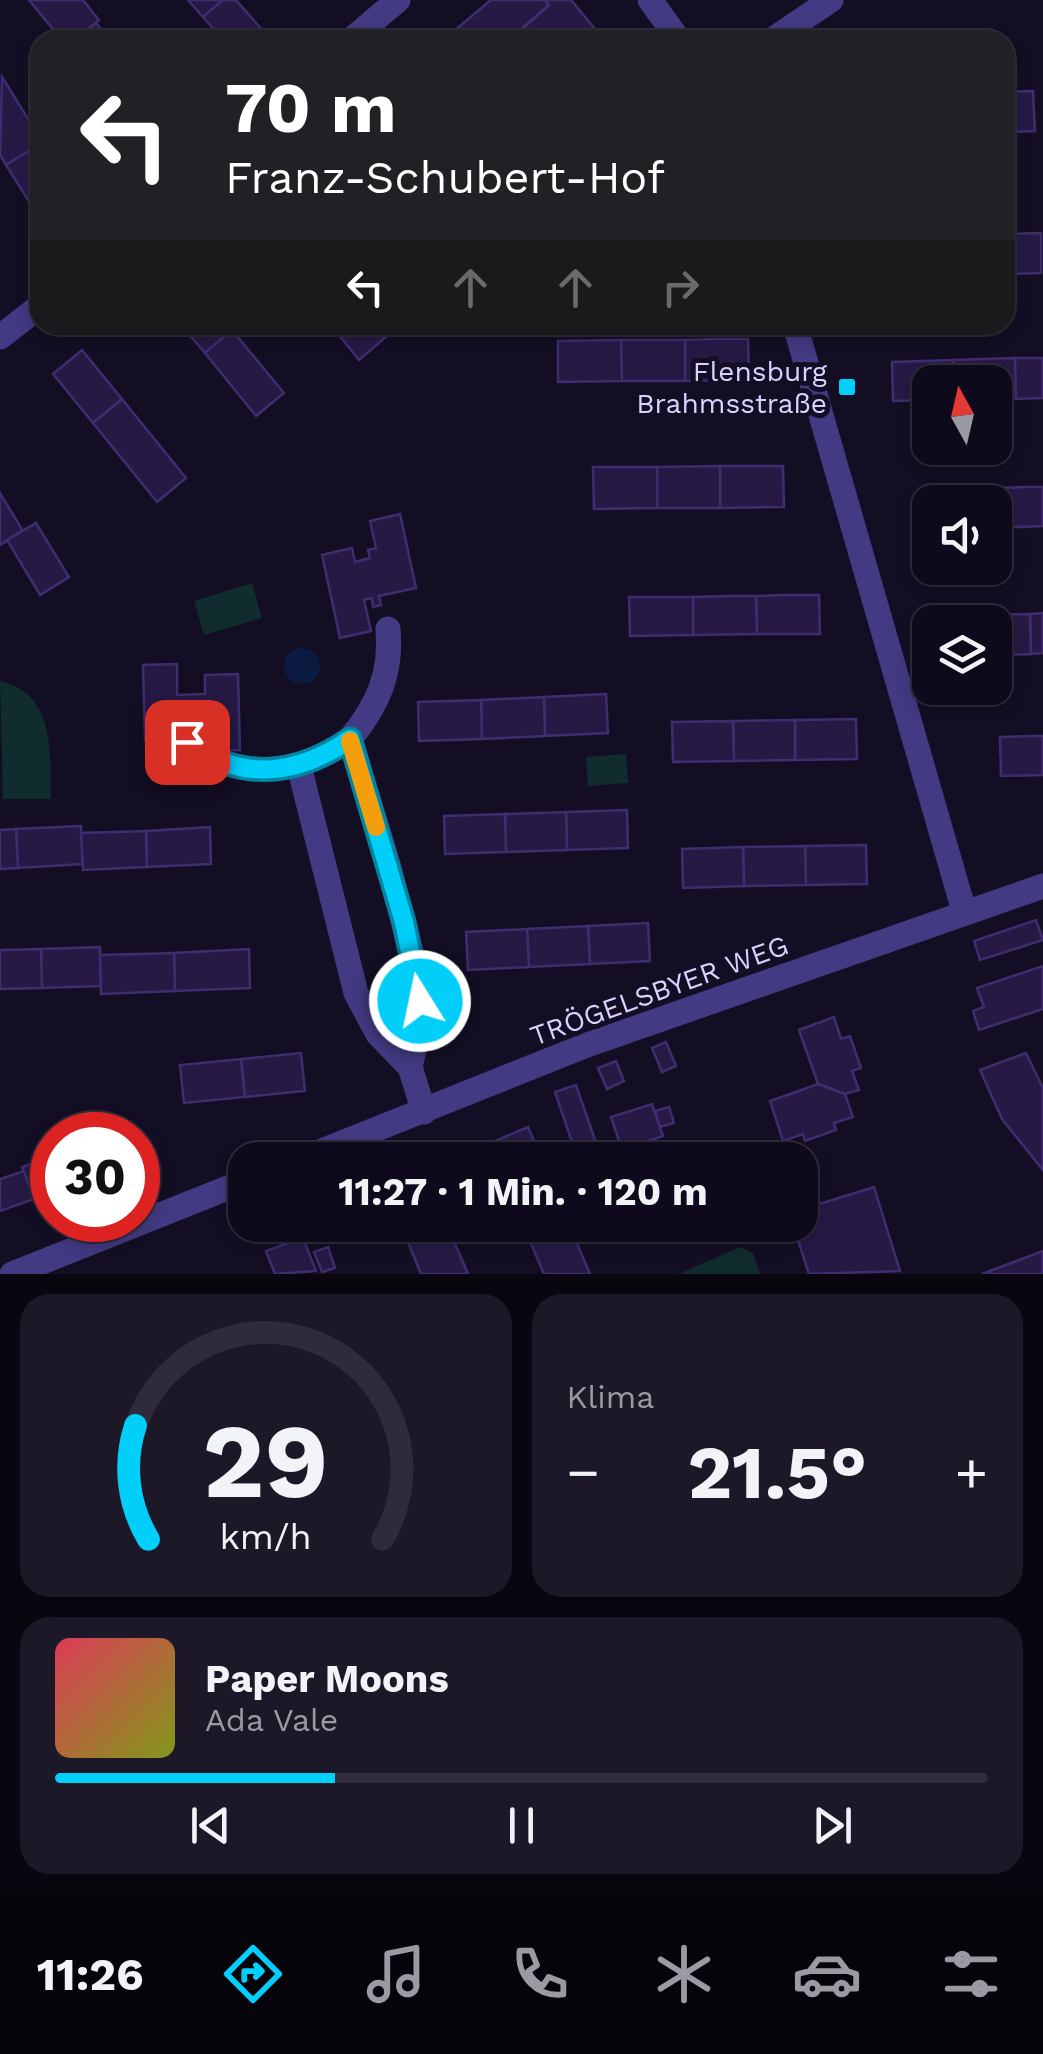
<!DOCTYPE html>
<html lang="de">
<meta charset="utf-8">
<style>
body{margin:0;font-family:"Work Sans",sans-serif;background:#1d1828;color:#f1f3f6;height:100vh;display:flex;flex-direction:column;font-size:38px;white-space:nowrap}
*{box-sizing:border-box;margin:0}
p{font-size:32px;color:#9b9aa3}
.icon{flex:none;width:55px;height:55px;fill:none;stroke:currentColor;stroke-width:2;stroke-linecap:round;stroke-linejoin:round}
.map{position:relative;height:1274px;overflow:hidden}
.side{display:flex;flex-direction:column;gap:20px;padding:20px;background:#08060f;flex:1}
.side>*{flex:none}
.hud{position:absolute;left:30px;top:30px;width:985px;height:305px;border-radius:30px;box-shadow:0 5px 15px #0003,0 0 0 2px #2f2b3a;background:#202124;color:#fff;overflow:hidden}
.needle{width:65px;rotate:352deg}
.fabs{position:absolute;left:912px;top:365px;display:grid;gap:20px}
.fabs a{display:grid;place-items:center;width:100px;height:100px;border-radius:20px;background:#0f0a1b;box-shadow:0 5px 15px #0003,0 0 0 2px #2f2b3a;font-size:50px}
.speed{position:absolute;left:30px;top:1112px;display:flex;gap:20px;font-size:50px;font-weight:700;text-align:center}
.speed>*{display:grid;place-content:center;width:130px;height:130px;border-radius:50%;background:#0f0a1b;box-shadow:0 5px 15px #0003,0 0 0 2px #2f2b3a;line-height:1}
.speed .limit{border:15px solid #d22;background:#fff;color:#111}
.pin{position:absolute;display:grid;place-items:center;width:85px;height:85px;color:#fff;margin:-42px;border-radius:20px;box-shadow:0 5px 15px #0006}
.me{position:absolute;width:110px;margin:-55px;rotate:350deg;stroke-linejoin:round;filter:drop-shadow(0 0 8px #0008)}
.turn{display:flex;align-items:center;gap:35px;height:210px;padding:0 30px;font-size:45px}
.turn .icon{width:130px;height:130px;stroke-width:2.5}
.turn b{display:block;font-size:70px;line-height:85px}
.lanes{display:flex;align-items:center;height:95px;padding:0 30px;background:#0003;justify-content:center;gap:50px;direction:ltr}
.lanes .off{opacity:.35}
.big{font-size:75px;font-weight:700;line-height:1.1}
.side .tile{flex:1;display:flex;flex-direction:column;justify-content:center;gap:15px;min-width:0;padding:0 35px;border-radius:30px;background:#1d1828}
.side .dial{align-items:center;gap:0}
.dial svg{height:260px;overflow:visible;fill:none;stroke:#2f2b3a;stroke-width:7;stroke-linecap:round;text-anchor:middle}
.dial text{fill:#f1f3f6;stroke:none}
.song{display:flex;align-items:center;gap:30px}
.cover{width:120px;height:120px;border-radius:15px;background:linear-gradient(135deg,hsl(350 70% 55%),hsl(70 70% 35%))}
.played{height:10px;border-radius:5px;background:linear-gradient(90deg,#02cefa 30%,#2f2b3a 30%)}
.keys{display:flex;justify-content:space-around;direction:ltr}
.heat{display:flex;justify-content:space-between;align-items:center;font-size:55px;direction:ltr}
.side .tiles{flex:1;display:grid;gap:20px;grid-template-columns:1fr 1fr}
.tile:last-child{grid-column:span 2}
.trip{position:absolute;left:228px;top:1142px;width:590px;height:100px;border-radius:30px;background:#0f0a1b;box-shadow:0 5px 15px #0003,0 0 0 2px #2f2b3a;font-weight:700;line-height:100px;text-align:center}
.dock{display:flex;height:160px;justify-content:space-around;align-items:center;background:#06040b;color:#9b9aa3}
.dock .icon{width:70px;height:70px}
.dock .current{color:#02cefa}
.dock b{font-size:45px;color:#f1f3f6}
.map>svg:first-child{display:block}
</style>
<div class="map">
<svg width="1043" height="1274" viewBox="0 0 1043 1274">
<rect width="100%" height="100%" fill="#140e24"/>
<g fill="#112c2e">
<polygon points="252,583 262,618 204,635 194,601"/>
<path d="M0 681C56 693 50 754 51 799H3Z"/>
<polygon points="626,754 628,783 588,786 586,757"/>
<polygon points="740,1247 753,1253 760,1274 679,1274"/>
</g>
<circle fill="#0a1a41" cx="302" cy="666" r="18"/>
<g fill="#261a45" stroke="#3f2d70" stroke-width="2.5">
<polygon points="29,0 83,0 99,20 75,40 62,40"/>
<polygon points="188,0 223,0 203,17"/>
<polygon points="223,0 236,0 271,40 223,40 203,17"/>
<polygon points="491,0 545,0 549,5 508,40 461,40 454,31"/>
<polygon points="545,0 571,0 604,40 510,40 549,5"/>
<polygon points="96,23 110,40 75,40"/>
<polygon points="2,77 40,138 40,144 6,165 0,155"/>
<polygon points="1033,91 1035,131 1006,132 1005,92"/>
<polygon points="40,144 40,219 6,165"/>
<polygon points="1041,233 1041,273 1005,274 1005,234"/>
<polygon points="181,325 228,325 232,330 205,353"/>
<polygon points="331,325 390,325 394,330 359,360"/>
<polygon points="232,330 284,393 256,416 205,353"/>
<polygon points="715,339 748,339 749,380 685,381 685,340"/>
<polygon points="621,340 685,340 685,381 622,381"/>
<polygon points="621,340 622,381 558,382 558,341"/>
<polygon points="82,350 122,399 93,423 53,374"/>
<polygon points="1015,358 1016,399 995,399 995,382 954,382 953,360"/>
<polygon points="1015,358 1043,358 1043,398 1016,399"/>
<polygon points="953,360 954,382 930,382 930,400 893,401 892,362"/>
<polygon points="122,399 186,478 157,502 93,423"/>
<polygon points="720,466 783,466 784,507 720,508"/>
<polygon points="720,466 720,508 657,508 657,467"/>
<polygon points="593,467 657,467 657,508 594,509"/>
<polygon points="1022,487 1043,487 1043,526 995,528 992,488"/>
<polygon points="992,488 993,502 930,502 929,529 928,490"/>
<polygon points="0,493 23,531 0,545"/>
<polygon points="400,514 416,588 379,596 381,605 373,607 372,598 364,600 371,631 340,638 322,555 352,548 355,562 370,558 368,550 376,548 370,521"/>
<polygon points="36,523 69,577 40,595 7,540"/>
<polygon points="786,595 819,595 820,634 757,634 756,596"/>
<polygon points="727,596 756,596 757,634 693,635 693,597"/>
<polygon points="629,597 693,597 693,635 630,636"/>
<polygon points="1043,613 1043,653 1031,654 1030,614"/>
<polygon points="1030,614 1031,654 995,655 995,622 966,622 965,615"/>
<polygon points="177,664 177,695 205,694 205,675 238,674 240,750 207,751 206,721 196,721 196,731 188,731 188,721 179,721 179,740 145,741 143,665"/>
<polygon points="606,694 608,733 545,736 544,697"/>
<polygon points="544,697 545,736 482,739 481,700"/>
<polygon points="481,700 482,739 419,741 418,702"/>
<polygon points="856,719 857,759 795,760 795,720"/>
<polygon points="795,720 795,760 734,761 733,721"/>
<polygon points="733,721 734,761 673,762 672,722"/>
<polygon points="1031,736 1043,736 1043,775 1001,776 1000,737"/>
<polygon points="627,810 628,848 567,850 566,812"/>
<polygon points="566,812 567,850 506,852 505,814"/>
<polygon points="505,814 506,852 445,854 444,816"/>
<polygon points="81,826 83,864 18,868 16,829"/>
<polygon points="210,827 211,864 147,867 146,831"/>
<polygon points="16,829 18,868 0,869 0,830"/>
<polygon points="146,831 147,867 83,870 81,833"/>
<polygon points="866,845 867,884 806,885 805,846"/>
<polygon points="805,846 806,885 744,886 743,847"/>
<polygon points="743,847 744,886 683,888 682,849"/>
<polygon points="1036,920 1043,940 980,960 974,941"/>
<polygon points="648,923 650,961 590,964 588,926"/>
<polygon points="588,926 590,964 529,967 527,929"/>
<polygon points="527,929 529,967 468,970 466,932"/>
<polygon points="100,947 101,986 42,988 41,949"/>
<polygon points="41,949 42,988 0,989 0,950"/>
<polygon points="249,949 250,988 175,991 174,953"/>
<polygon points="174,953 175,991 101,994 100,955"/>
<polygon points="1043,966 1043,1009 979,1030 973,1011 984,1007 977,988"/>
<polygon points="834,1017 841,1039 850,1036 861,1068 852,1071 859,1090 845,1094 818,1084 799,1030"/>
<polygon points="666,1042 676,1066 662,1072 652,1048"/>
<polygon points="301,1053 305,1091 245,1097 241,1059"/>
<polygon points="1026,1053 1043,1088 1043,1170 1002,1119 980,1070"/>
<polygon points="241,1059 245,1097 184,1103 180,1065"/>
<polygon points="616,1061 624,1081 607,1089 598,1068"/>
<polygon points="818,1084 845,1094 853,1117 834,1123 836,1130 805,1141 803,1134 783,1141 770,1101"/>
<polygon points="576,1085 602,1160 578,1160 555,1092"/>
<polygon points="652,1104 663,1136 622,1150 611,1117"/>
<polygon points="669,1107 674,1123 660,1127 655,1111"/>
<polygon points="528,1127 542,1160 495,1160 488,1144"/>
<polygon points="416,1150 420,1160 393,1160"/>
<polygon points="52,1156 52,1198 36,1205 22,1167"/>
<polygon points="24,1171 34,1199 0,1211 0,1179"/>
<polygon points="874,1187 900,1271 809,1274 793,1225 800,1225 800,1210"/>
<polygon points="324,1225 343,1225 347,1233 331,1240"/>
<polygon points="401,1225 447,1225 468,1274 421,1274"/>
<polygon points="523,1225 569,1225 590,1274 544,1274"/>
<polygon points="601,1225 624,1225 626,1231 605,1239"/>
<polygon points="303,1238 316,1271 275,1274 266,1251"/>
<polygon points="328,1247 335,1268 322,1272 314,1252"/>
<polygon points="1043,1251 1043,1274 982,1274"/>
</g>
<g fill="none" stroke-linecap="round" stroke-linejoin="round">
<g stroke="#423a82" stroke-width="25">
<polyline points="650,0 679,40"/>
<polyline points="351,40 398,0"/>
<polyline points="772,40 831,0"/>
<polyline points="795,325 964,911"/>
<polyline points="0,337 40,306"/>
<path d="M350 739C378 705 392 673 388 629"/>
<path d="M187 742C240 782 297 776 350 739L388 864 417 974 419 1029 410 1067 424 1112"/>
<polyline points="299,766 356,993 378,1034 410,1067"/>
<polyline points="299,1160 587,1045 1043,886"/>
<polyline points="12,1274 245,1181"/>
</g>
</g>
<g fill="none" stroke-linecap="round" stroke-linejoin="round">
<g stroke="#0186a2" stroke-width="25">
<path id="route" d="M187 742C240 782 297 776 350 739L404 922 420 1001"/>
</g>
<use href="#route" stroke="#02cefa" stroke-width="18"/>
<polyline stroke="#f59e0b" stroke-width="18" points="350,741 376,827"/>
</g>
<rect fill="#02cefa" stroke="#140e24" stroke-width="4" x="837" y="377" width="20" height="20" rx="5"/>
<g text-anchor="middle" stroke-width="10" stroke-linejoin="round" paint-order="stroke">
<g font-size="28" fill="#dad1ff" stroke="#140e24" text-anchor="end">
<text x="827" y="381">Flensburg<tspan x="827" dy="32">Brahmsstraße</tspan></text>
</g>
<g font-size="28" fill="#dad1ff" stroke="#140e24">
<text transform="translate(659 990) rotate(-20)" y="10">TRÖGELSBYER WEG</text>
</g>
</g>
</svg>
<div class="fabs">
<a><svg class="needle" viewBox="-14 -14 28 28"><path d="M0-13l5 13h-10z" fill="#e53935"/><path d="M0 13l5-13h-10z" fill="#9b9aa3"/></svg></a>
<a><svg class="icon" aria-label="sound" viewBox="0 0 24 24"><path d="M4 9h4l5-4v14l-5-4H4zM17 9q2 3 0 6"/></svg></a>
<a><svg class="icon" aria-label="layers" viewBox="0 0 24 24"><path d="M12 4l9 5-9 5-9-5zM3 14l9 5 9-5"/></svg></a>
</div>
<div class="speed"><div class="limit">30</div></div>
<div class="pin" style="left:187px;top:742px;background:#d93025"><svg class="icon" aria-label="arrive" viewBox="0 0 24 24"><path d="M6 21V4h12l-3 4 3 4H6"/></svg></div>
<svg class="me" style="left:420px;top:1001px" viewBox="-20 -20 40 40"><circle r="17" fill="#02cefa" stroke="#fff" stroke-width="3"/><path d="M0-11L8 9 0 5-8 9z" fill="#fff"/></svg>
<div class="trip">11:27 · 1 Min. · 120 m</div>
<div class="hud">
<div class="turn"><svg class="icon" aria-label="left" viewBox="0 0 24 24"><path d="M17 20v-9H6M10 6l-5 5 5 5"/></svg><div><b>70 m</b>Franz-Schubert-Hof</div></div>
<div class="lanes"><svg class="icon" aria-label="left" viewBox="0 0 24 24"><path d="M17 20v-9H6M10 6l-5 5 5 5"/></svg><svg class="icon off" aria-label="ahead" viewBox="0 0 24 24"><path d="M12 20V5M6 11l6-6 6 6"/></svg><svg class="icon off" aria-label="ahead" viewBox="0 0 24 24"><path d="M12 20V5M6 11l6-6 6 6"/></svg><svg class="icon off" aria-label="right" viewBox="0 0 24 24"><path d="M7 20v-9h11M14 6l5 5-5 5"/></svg></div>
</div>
</div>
<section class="side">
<div class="tiles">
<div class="tile dial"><svg viewBox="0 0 100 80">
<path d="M14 69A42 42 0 1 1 86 69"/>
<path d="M14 69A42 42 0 0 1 10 34" stroke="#02cefa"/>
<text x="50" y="56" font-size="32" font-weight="700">29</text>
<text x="50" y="72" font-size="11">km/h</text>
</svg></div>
<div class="tile"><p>Klima</p>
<div class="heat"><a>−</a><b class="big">21.5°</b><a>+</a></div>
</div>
<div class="tile">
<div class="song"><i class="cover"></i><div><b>Paper Moons</b><p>Ada Vale</p></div></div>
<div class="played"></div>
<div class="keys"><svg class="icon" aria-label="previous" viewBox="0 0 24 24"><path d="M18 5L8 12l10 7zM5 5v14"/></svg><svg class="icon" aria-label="pause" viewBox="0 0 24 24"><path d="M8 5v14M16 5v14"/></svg><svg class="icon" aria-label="next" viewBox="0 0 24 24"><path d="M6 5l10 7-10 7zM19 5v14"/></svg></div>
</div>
</div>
</section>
<nav class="dock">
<b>11:26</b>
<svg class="icon current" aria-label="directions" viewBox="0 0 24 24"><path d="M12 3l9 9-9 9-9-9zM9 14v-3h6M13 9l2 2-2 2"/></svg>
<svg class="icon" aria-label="music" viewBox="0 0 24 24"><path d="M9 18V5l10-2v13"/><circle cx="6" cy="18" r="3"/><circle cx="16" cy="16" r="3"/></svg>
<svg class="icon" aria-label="phone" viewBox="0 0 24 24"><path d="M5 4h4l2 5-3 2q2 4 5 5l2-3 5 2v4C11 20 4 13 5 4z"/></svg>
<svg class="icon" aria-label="climate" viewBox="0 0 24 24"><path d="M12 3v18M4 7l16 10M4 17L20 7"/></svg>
<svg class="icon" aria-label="car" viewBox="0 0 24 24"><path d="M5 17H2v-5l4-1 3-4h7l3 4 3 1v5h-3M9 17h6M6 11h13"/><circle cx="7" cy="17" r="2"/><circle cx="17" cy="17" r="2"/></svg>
<svg class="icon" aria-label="filters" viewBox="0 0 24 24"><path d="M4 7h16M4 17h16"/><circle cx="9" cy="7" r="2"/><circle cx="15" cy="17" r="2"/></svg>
</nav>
